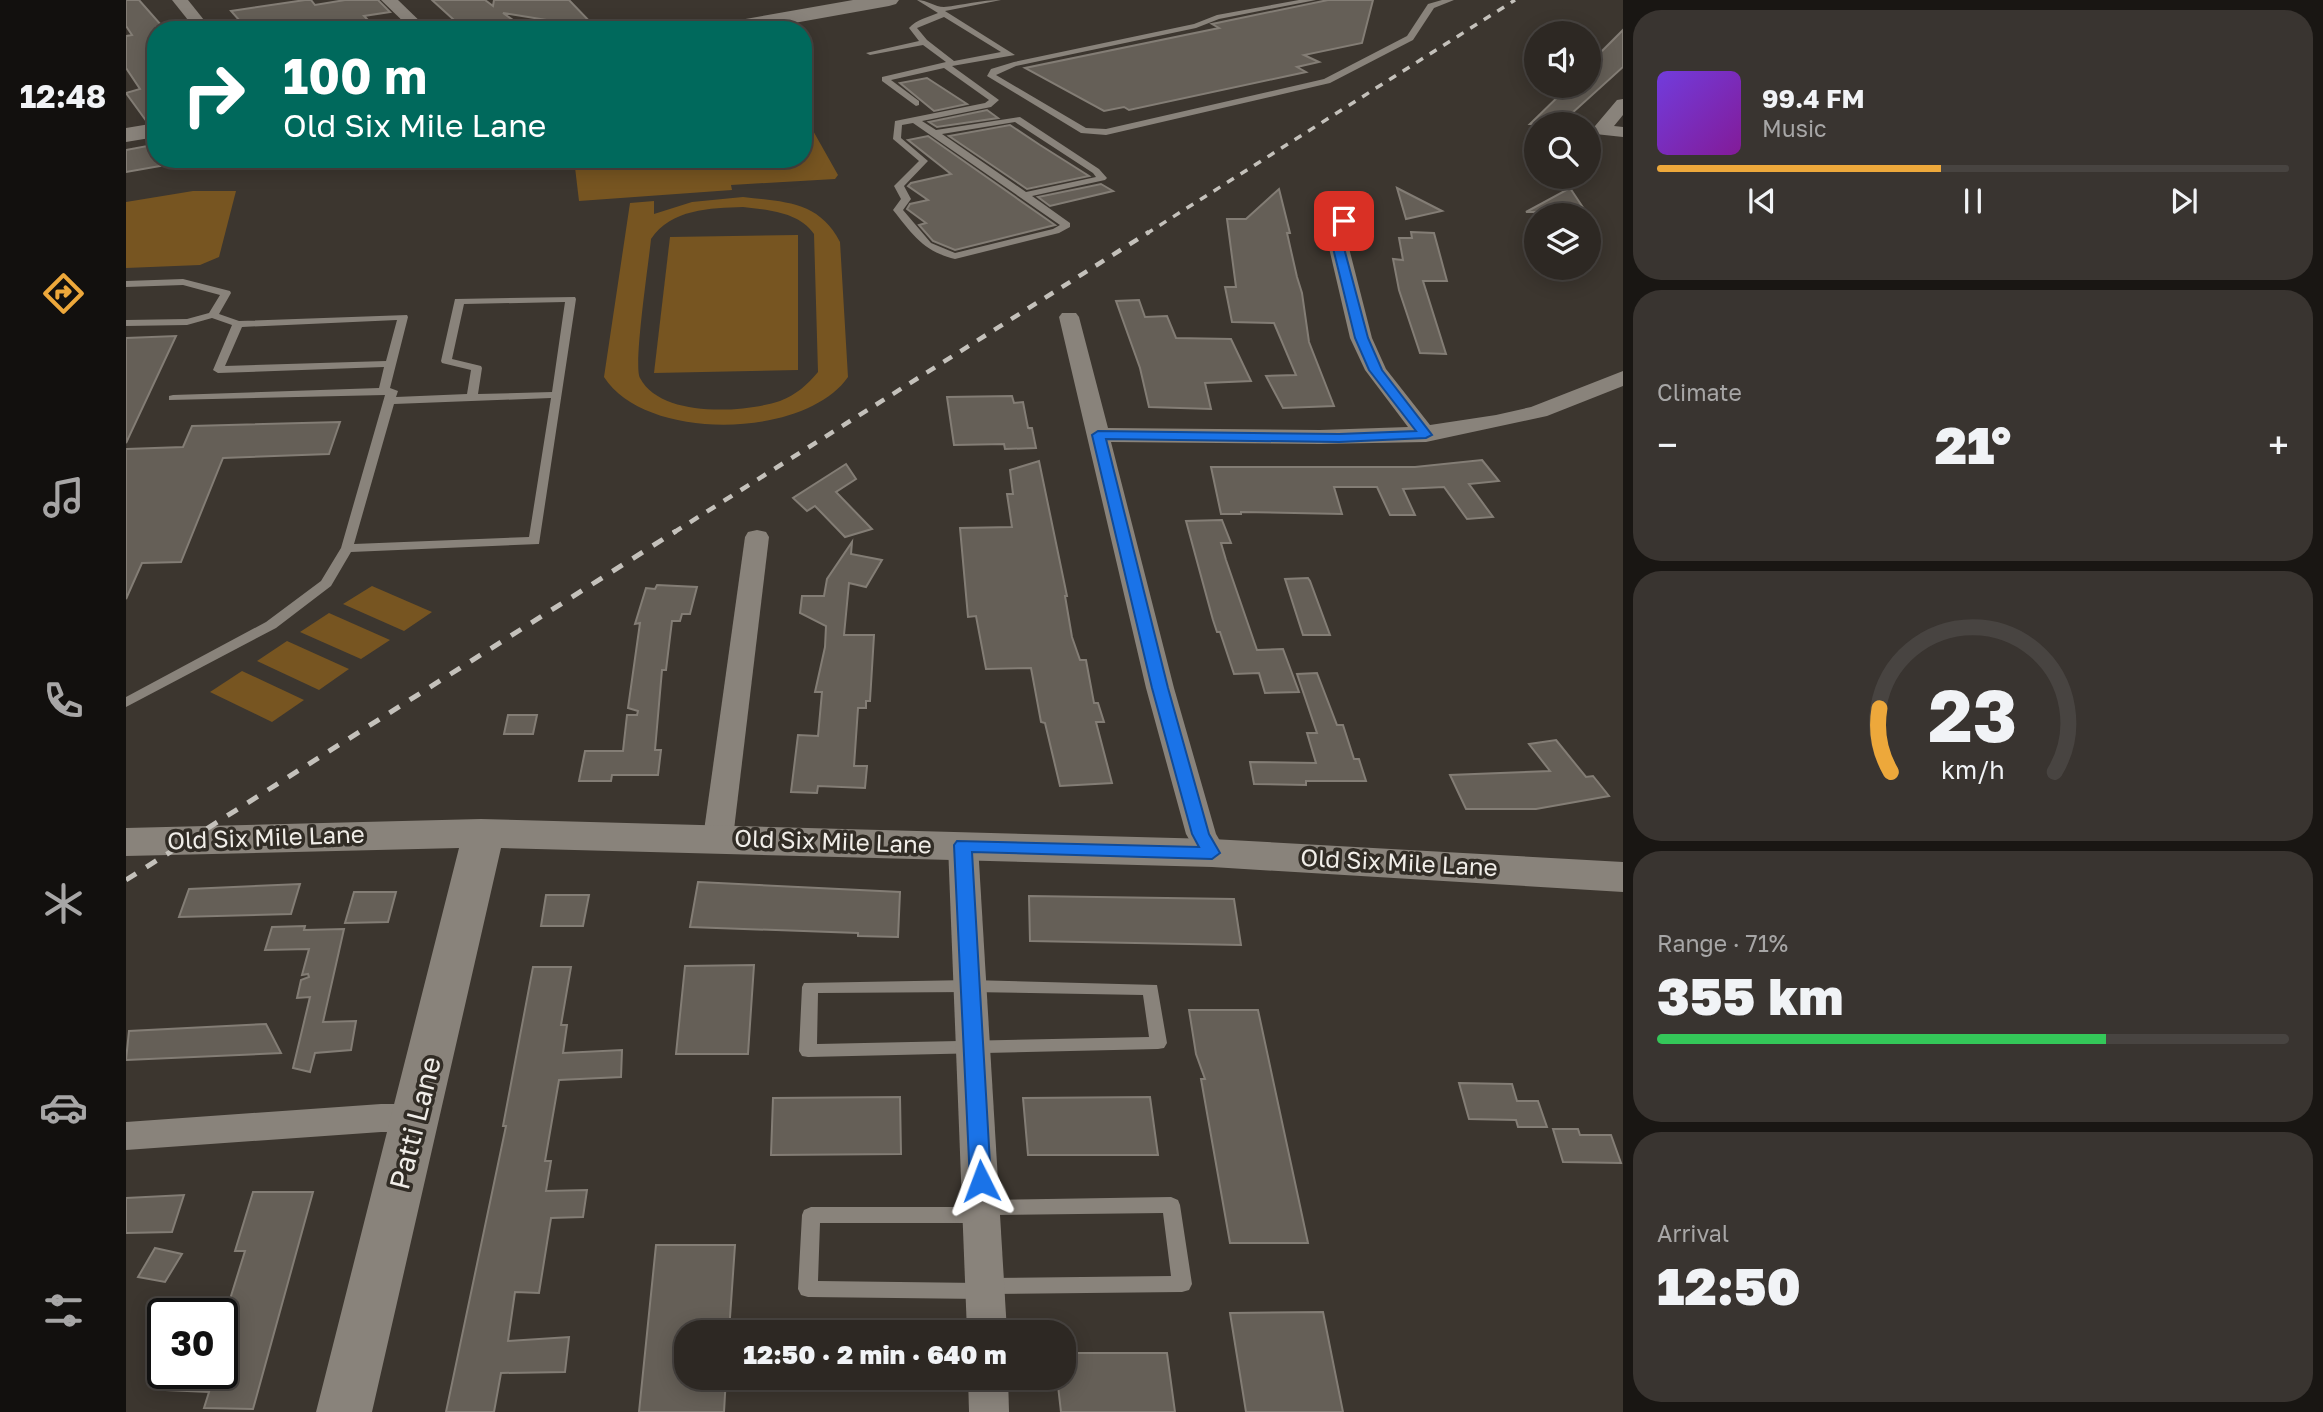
<!DOCTYPE html>
<meta charset="utf-8">
<style>
body{margin:0;font-family:"Golos Text",sans-serif;background:#393430;color:#f1f3f6;height:100vh;display:flex;flex-direction:column;font-size:26px;white-space:nowrap}
*{box-sizing:border-box;margin:0}
p{font-size:23px;color:#a7a6a6}
.icon{flex:none;width:38px;height:38px;fill:none;stroke:currentColor;stroke-width:2;stroke-linecap:round;stroke-linejoin:round}
.map{position:relative;flex:1;overflow:hidden}
.panel{display:flex;flex-direction:column;gap:10px;padding:10px;background:#191613;width:700px}
.panel>*{flex:none}
.guide{position:absolute;left:21px;top:21px;width:665px;height:147px;border-radius:28px;box-shadow:0 4px 18px #0003,0 0 0 2px #484441;background:#00695c;color:#fff;overflow:hidden}
.controls{position:absolute;left:1398px;top:21px;display:grid;gap:14px}
.controls a{display:grid;place-items:center;width:77px;height:77px;border-radius:50%;background:#2d2823;box-shadow:0 4px 18px #0003,0 0 0 2px #484441;font-size:35px}
.speed{position:absolute;left:21px;top:1298px;display:flex;gap:14px;font-size:35px;font-weight:700;text-align:center}
.speed>*{display:grid;place-content:center;width:91px;height:91px;border-radius:50%;background:#2d2823;box-shadow:0 4px 18px #0003,0 0 0 2px #484441;line-height:1}
.speed .limit{border:4px solid #111;border-radius:10px;background:#fff;color:#111}
.pin{position:absolute;display:grid;place-items:center;width:60px;height:60px;color:#fff;margin:-30px;border-radius:14px;box-shadow:0 4px 10px #0006}
.me{position:absolute;width:77px;margin:-38px;rotate:357deg;stroke-linejoin:round;filter:drop-shadow(0 0 5px #0008)}
.turn{display:flex;align-items:center;gap:24px;height:147px;padding:0 21px;font-size:32px}
.turn .icon{width:91px;height:91px;stroke-width:2.5}
.turn b{display:block;font-size:49px;line-height:60px}
.big{font-size:52px;font-weight:800;line-height:1.1}
.panel .tile{flex:1;display:flex;flex-direction:column;justify-content:center;gap:10px;min-width:0;padding:0 24px;border-radius:28px;background:#393430}
.panel .dial{align-items:center;gap:0}
.dial svg{height:182px;overflow:visible;fill:none;stroke:#484441;stroke-width:7;stroke-linecap:round;text-anchor:middle}
.dial text{fill:#f1f3f6;stroke:none}
.song{display:flex;align-items:center;gap:21px}
.cover{width:84px;height:84px;border-radius:10px;background:linear-gradient(135deg,hsl(260 70% 55%),hsl(290 70% 35%))}
.played{height:7px;border-radius:4px;background:linear-gradient(90deg,#eda83b 45%,#484441 45%)}
.keys{display:flex;justify-content:space-around;direction:ltr}
.heat{display:flex;justify-content:space-between;align-items:center;font-size:38px;direction:ltr}
.charge{height:10px;border-radius:5px;background:linear-gradient(90deg,#34c759 71%,#484441 0)}
.trip{position:absolute;left:548px;top:1320px;width:402px;height:70px;border-radius:28px;background:#2d2823;box-shadow:0 4px 18px #0003,0 0 0 2px #484441;font-weight:800;line-height:70px;text-align:center}
main{display:flex;flex:1;min-height:0}
.dock{display:flex;flex-direction:column;width:126px;justify-content:space-around;align-items:center;background:#12100e;color:#a7a6a6}
.dock .icon{width:49px;height:49px}
.dock .selected{color:#eda83b}
.dock b{font-size:32px;color:#f1f3f6}
.map>svg:first-child{display:block}
</style>
<main>
<nav class="dock">
<b>12:48</b>
<svg class="icon selected" aria-label="directions" viewBox="0 0 24 24"><path d="M12 3l9 9-9 9-9-9zM9 14v-3h6M13 9l2 2-2 2"/></svg>
<svg class="icon" aria-label="music" viewBox="0 0 24 24"><path d="M9 18V5l10-2v13"/><circle cx="6" cy="18" r="3"/><circle cx="16" cy="16" r="3"/></svg>
<svg class="icon" aria-label="phone" viewBox="0 0 24 24"><path d="M5 4h4l2 5-3 2q2 4 5 5l2-3 5 2v4C11 20 4 13 5 4z"/></svg>
<svg class="icon" aria-label="climate" viewBox="0 0 24 24"><path d="M12 3v18M4 7l16 10M4 17L20 7"/></svg>
<svg class="icon" aria-label="car" viewBox="0 0 24 24"><path d="M5 17H2v-5l4-1 3-4h7l3 4 3 1v5h-3M9 17h6M6 11h13"/><circle cx="7" cy="17" r="2"/><circle cx="17" cy="17" r="2"/></svg>
<svg class="icon" aria-label="filters" viewBox="0 0 24 24"><path d="M4 7h16M4 17h16"/><circle cx="9" cy="7" r="2"/><circle cx="15" cy="17" r="2"/></svg>
</nav>
<div class="map">
<svg width="1497" height="1412" viewBox="0 0 1497 1412">
<rect width="100%" height="100%" fill="#3c362f"/>
<g fill="#775521" fill-rule="evenodd">
<polygon points="677,113 712,175 709,179 605,185 606,190 453,201 448,159 677,159"/>
<polygon points="67,191 110,191 93,257 74,265 0,268 0,202"/>
<path d="M617 197C658 202 693 201 714 242L722 377C679 439 519 442 478 377L504 203 528 201V214L566 202ZM617 207C642 210 673 212 688 234L692 372C681 385 670 395 654 401 617 413 535 418 514 378 507 366 523 261 525 239 545 209 584 208 617 207Z"/>
<polygon points="672,235 672,370 528,373 544,237"/>
<polygon points="246,586 306,612 278,631 217,604"/>
<polygon points="203,613 264,640 235,659 174,632"/>
<polygon points="161,641 223,669 193,690 131,661"/>
<polygon points="116,671 178,700 146,722 84,692"/>
</g>
<g fill="#655f57" stroke="#837d75" stroke-width="2">
<polygon points="0,0 13,0 36,26 30,27 30,120 21,122 0,93 14,89 0,68 0,36 6,35 0,26"/>
<polygon points="179,0 185,0 189,5 219,0 252,0 264,12 238,16 252,30 222,30 214,22 174,30 122,30 105,11"/>
<polygon points="306,0 359,0 367,6 368,0 443,0 470,28 377,13 401,30 339,30"/>
<polygon points="1202,0 1247,0 1236,43 1178,55 1193,62 1171,67 1180,72 1003,110 998,107 978,111 899,68 1093,28 1086,24"/>
<polygon points="1497,30 1497,67 1434,124 1404,124 1443,86 1463,86 1463,64"/>
<polygon points="801,78 841,104 808,111 774,83"/>
<polygon points="861,110 872,118 811,127 803,122"/>
<polygon points="884,125 914,145 963,176 901,189 823,136"/>
<polygon points="802,136 929,225 829,250 807,241 793,225 800,223 781,209 784,204 802,200 782,186 785,183 825,174 782,140"/>
<polygon points="21,146 34,166 0,172 0,150"/>
<polygon points="975,184 987,191 924,206 912,197"/>
<polygon points="1271,188 1316,211 1280,219"/>
<polygon points="1444,188 1462,215 1436,215 1434,212 1400,212"/>
<polygon points="1153,189 1164,233 1161,233 1171,277 1176,293 1183,342 1208,406 1157,408 1140,376 1170,375 1148,323 1106,322 1099,287 1110,287 1101,219 1120,219"/>
<polygon points="1285,232 1308,233 1321,281 1297,281 1320,354 1294,353 1273,290 1267,259 1277,260 1273,238 1286,238"/>
<polygon points="1013,300 1019,317 1041,316 1050,338 1105,339 1125,381 1079,383 1085,409 1023,407 1014,368 990,301"/>
<polygon points="50,336 0,443 0,338"/>
<polygon points="886,396 888,403 897,402 902,428 906,428 910,448 879,449 878,444 828,445 821,397"/>
<polygon points="214,422 203,454 97,458 55,562 16,563 0,599 0,449 57,447 66,426"/>
<polygon points="1356,460 1373,481 1343,484 1367,517 1341,519 1318,487 1277,489 1289,515 1264,515 1251,487 1208,487 1216,514 1115,512 1115,514 1095,514 1085,467 1289,467"/>
<polygon points="913,461 941,596 939,596 946,637 954,660 960,660 968,703 972,703 978,722 970,722 986,783 934,786 919,723 915,722 905,668 860,669 850,616 842,617 834,528 886,527 881,494 887,494 884,470"/>
<polygon points="720,464 730,479 710,492 746,529 719,537 689,506 681,511 667,498"/>
<polygon points="1096,520 1105,543 1095,543 1100,560 1131,650 1157,649 1173,692 1139,693 1133,673 1108,674 1094,632 1091,632 1087,620 1060,521"/>
<polygon points="726,542 725,554 756,560 740,587 723,583 718,635 748,635 744,701 740,701 740,708 732,708 728,766 741,766 739,788 692,786 691,793 665,792 672,735 692,736 696,692 689,692 699,647 700,626 674,613 676,596 698,596 701,579"/>
<polygon points="1182,578 1184,581 1204,635 1177,635 1159,579"/>
<polygon points="531,585 571,587 564,614 556,614 554,621 546,621 540,670 536,670 529,750 535,750 532,775 486,775 485,781 453,781 459,751 497,751 501,715 511,715 512,711 502,708 514,623 509,624 520,588 529,589"/>
<polygon points="1191,673 1211,725 1217,725 1228,759 1233,759 1240,781 1180,781 1180,785 1128,784 1124,762 1190,763 1181,733 1191,733 1171,674"/>
<polygon points="382,715 411,715 407,734 378,734"/>
<polygon points="1430,740 1460,777 1467,776 1483,796 1410,809 1340,809 1324,775 1424,771 1403,744"/>
<polygon points="572,882 774,892 772,937 732,936 732,933 564,927"/>
<polygon points="174,884 165,914 53,917 63,889"/>
<polygon points="228,892 270,892 262,922 219,923"/>
<polygon points="420,895 463,895 457,926 415,926"/>
<polygon points="903,896 1108,899 1115,945 904,941"/>
<polygon points="179,926 178,930 218,929 197,1022 230,1021 225,1050 189,1053 184,1072 167,1068 184,997 171,998 175,980 183,977 182,974 176,975 183,949 139,950 146,927"/>
<polygon points="628,965 622,1054 550,1054 559,966"/>
<polygon points="407,967 445,967 435,1025 441,1025 437,1053 496,1050 495,1077 433,1080 419,1161 425,1161 420,1191 461,1190 457,1217 425,1218 413,1293 389,1292 382,1341 443,1337 439,1372 375,1373 368,1412 320,1412 380,1126 377,1126"/>
<polygon points="1063,1010 1132,1010 1182,1243 1104,1243 1075,1079 1079,1079 1070,1054"/>
<polygon points="140,1024 155,1053 0,1060 3,1031"/>
<polygon points="1333,1083 1386,1084 1391,1101 1412,1101 1421,1127 1392,1127 1390,1120 1343,1119"/>
<polygon points="774,1097 775,1154 645,1155 647,1098"/>
<polygon points="1024,1097 1032,1155 902,1155 897,1098"/>
<polygon points="1427,1129 1452,1129 1454,1135 1485,1135 1495,1163 1437,1162"/>
<polygon points="127,1192 187,1192 127,1409 78,1408 83,1392 40,1390 40,1374 96,1374 96,1325 119,1251 109,1251"/>
<polygon points="58,1195 46,1232 0,1233 0,1198"/>
<polygon points="530,1245 609,1245 603,1332 560,1332 560,1377 600,1377 598,1412 513,1412"/>
<polygon points="29,1248 56,1254 39,1282 12,1277"/>
<polygon points="1197,1312 1217,1412 1120,1412 1104,1313"/>
<polygon points="938,1353 1041,1353 1049,1412 935,1412 931,1377 938,1377"/>
</g>
<g fill="none" stroke-linecap="round" stroke-linejoin="round">
<g fill="#89837b" fill-rule="evenodd">
<path d="M791 0C801 0 809 7 818 7 837 5 855 0 875 0L819 11 889 55 826 66 873 100 865 107 796 121 810 130 894 117 973 169 981 178 979 180 906 196 944 223V227L933 233 829 259C797 251 787 235 767 210L775 199 768 186 793 161 767 139 769 121 859 103 863 100 818 68 765 80 793 101V105L790 106 756 81V77L820 62 797 45 744 55 740 53 793 41 783 28C790 20 802 17 812 13ZM818 17 875 52 828 61 801 40 791 28ZM889 122 967 173 970 177 900 192 816 134ZM787 123 934 225 927 229 829 253 805 243 777 210 785 199 778 186 802 161 775 138 776 125Z"/>
<polygon points="1173,0 1190,0 1093,19 1070,28 890,66 870,75 960,128 980,129 1198,79 1281,36 1302,4 1316,0 1328,0 1308,8 1287,40 1204,83 980,135 955,133 861,76 865,69 888,62 1068,24 1091,15"/>
<path d="M57 279 104 291 105 293 93 314 113 321 281 315 282 317 264 388 272 391 270 397 341 394 345 370 316 363 315 361 329 299 449 297 450 299 413 544 225 552 205 586 150 628 0 707V697L140 622 195 581 215 548 259 395 43 400V396L47 395 253 388 258 367 92 373 87 370 106 325 86 318 61 325 0 326V320L61 319 83 313 94 295 57 285 0 287V281ZM439 302 426 392 352 394 356 368 355 366 326 359 338 304ZM271 320 260 361 99 366 116 327ZM425 398 403 537 228 544 268 404Z"/>
<path d="M844 980 1031 985 1041 1043 1038 1048 1032 1049 682 1057 676 1056 673 1051 676 987 678 983ZM844 992 1017 995 1023 1037 691 1044 692 993Z"/>
<path d="M1045 1197 1052 1200 1054 1205 1066 1284 1063 1290 1056 1292 864 1294 856 1299 682 1297 675 1295 672 1289 676 1215 678 1210 685 1207H847L849 1203 856 1200ZM1037 1213 1045 1276 862 1278 854 1283 692 1281 694 1223H855L862 1220 864 1215Z"/>
</g>
<g fill="#89837b" fill-rule="evenodd">
<polygon points="46,0 62,0 86,30 70,30"/>
<polygon points="255,0 272,0 303,30 286,30"/>
<polygon points="1497,99 1497,115 1488,126 1497,127 1497,137 1469,134 1466,130 1469,126 1491,100"/>
<polygon points="1221,212 1231,218 1223,233 1223,248 1246,338 1260,369 1304,425 1370,415 1405,407 1497,371 1497,386 1421,416 1300,442 1194,444 985,442 1048,688 1090,834 1101,853 1097,860 1086,863 1075,860 1060,834 1020,688 933,317 936,313 950,313 953,317 982,428 1194,430 1282,427 1239,370 1224,338 1203,248 1203,233 1214,214"/>
<polygon points="631,530 640,532 643,537 607,838 603,845 592,848 581,845 577,838 619,537 622,532"/>
<polygon points="837,835 848,838 852,845 881,1332 841,1332 822,845 826,838"/>
<polygon points="255,1104 290,1104 303,1108 308,1118 303,1128 290,1132 255,1132 0,1150 0,1122"/>
<polygon points="842,1377 882,1377 883,1412 843,1412"/>
</g>
<g fill="#89837b" fill-rule="evenodd">
<polygon points="727,0 773,0 770,4 763,6 629,30 580,30 583,25 591,24"/>
<polygon points="30,123 30,137 0,142 0,128"/>
<polygon points="355,819 1086,839 1497,862 1497,892 1086,867 375,848 246,1412 190,1412 333,848 0,856 0,828"/>
</g>
<polyline stroke="#c4c1bb" stroke-width="3.5" stroke-dasharray="8 8" stroke-linecap="butt" points="1020,234 1389,0"/>
<polyline stroke="#c4c1bb" stroke-width="4.5" stroke-dasharray="10 10" stroke-linecap="butt" points="547,533 1023,232"/>
<polyline stroke="#c4c1bb" stroke-width="5" stroke-dasharray="12 12" stroke-linecap="butt" points="0,880 550,531"/>
</g>
<polygon fill="#1a73e8" stroke="#114b97" stroke-width="2" points="1214,219 1223,221 1218,233 1218,248 1242,338 1256,370 1306,435 1300,438 1213,442 980,439 1042,688 1083,834 1094,853 1086,859 846,852 865,1181 862,1187 855,1190 847,1187 844,1181 828,845 831,841 1073,847 1066,834 1026,688 966,435 972,431 1213,434 1290,431 1243,370 1229,338 1207,248 1207,233"/>
<g text-anchor="middle" stroke-width="7" stroke-linejoin="round" paint-order="stroke">
<g font-size="24" fill="#f0ede8" stroke="#312c25">
<text transform="translate(140 838) rotate(-2)" y="8">Old Six Mile Lane</text>
<text transform="translate(707 842) rotate(2)" y="8">Old Six Mile Lane</text>
<text transform="translate(1273 863) rotate(3)" y="8">Old Six Mile Lane</text>
</g>
<g font-size="28" fill="#f0ede8" stroke="#312c25">
<text transform="translate(289 1123) rotate(-76)" y="10">Patti Lane</text>
</g>
</g>
</svg>
<div class="controls">
<a><svg class="icon" aria-label="sound" viewBox="0 0 24 24"><path d="M4 9h4l5-4v14l-5-4H4zM17 9q2 3 0 6"/></svg></a>
<a><svg class="icon" aria-label="search" viewBox="0 0 24 24"><circle cx="10" cy="10" r="6"/><path d="M15 15l6 6"/></svg></a>
<a><svg class="icon" aria-label="layers" viewBox="0 0 24 24"><path d="M12 4l9 5-9 5-9-5zM3 14l9 5 9-5"/></svg></a>
</div>
<div class="speed"><div class="limit">30</div></div>
<div class="pin" style="left:1218px;top:221px;background:#d93025"><svg class="icon" aria-label="arrive" viewBox="0 0 24 24"><path d="M6 21V4h12l-3 4 3 4H6"/></svg></div>
<svg class="me" style="left:855px;top:1181px" viewBox="-20 -20 40 40"><path d="M0-17L14 15 0 8-14 15z" fill="#1a73e8" stroke="#fff" stroke-width="4"/></svg>
<div class="trip">12:50 · 2 min · 640 m</div>
<div class="guide">
<div class="turn"><svg class="icon" aria-label="right" viewBox="0 0 24 24"><path d="M7 20v-9h11M14 6l5 5-5 5"/></svg><div><b>100 m</b>Old Six Mile Lane</div></div>
</div>
</div>
<section class="panel">
<div class="tile">
<div class="song"><i class="cover"></i><div><b>99.4 FM</b><p>Music</p></div></div>
<div class="played"></div>
<div class="keys"><svg class="icon" aria-label="previous" viewBox="0 0 24 24"><path d="M18 5L8 12l10 7zM5 5v14"/></svg><svg class="icon" aria-label="pause" viewBox="0 0 24 24"><path d="M8 5v14M16 5v14"/></svg><svg class="icon" aria-label="next" viewBox="0 0 24 24"><path d="M6 5l10 7-10 7zM19 5v14"/></svg></div>
</div>
<div class="tile"><p>Climate</p>
<div class="heat"><a>−</a><b class="big">21°</b><a>+</a></div>
</div>
<div class="tile dial"><svg viewBox="0 0 100 80">
<path d="M14 69A42 42 0 1 1 86 69"/>
<path d="M14 69A42 42 0 0 1 9 41" stroke="#eda83b"/>
<text x="50" y="56" font-size="32" font-weight="700">23</text>
<text x="50" y="72" font-size="11">km/h</text>
</svg></div>
<div class="tile"><p>Range · 71%</p><b class="big">355 km</b><div class="charge"></div></div>
<div class="tile"><p>Arrival</p><b class="big">12:50</b></div>
</section>
</main>
